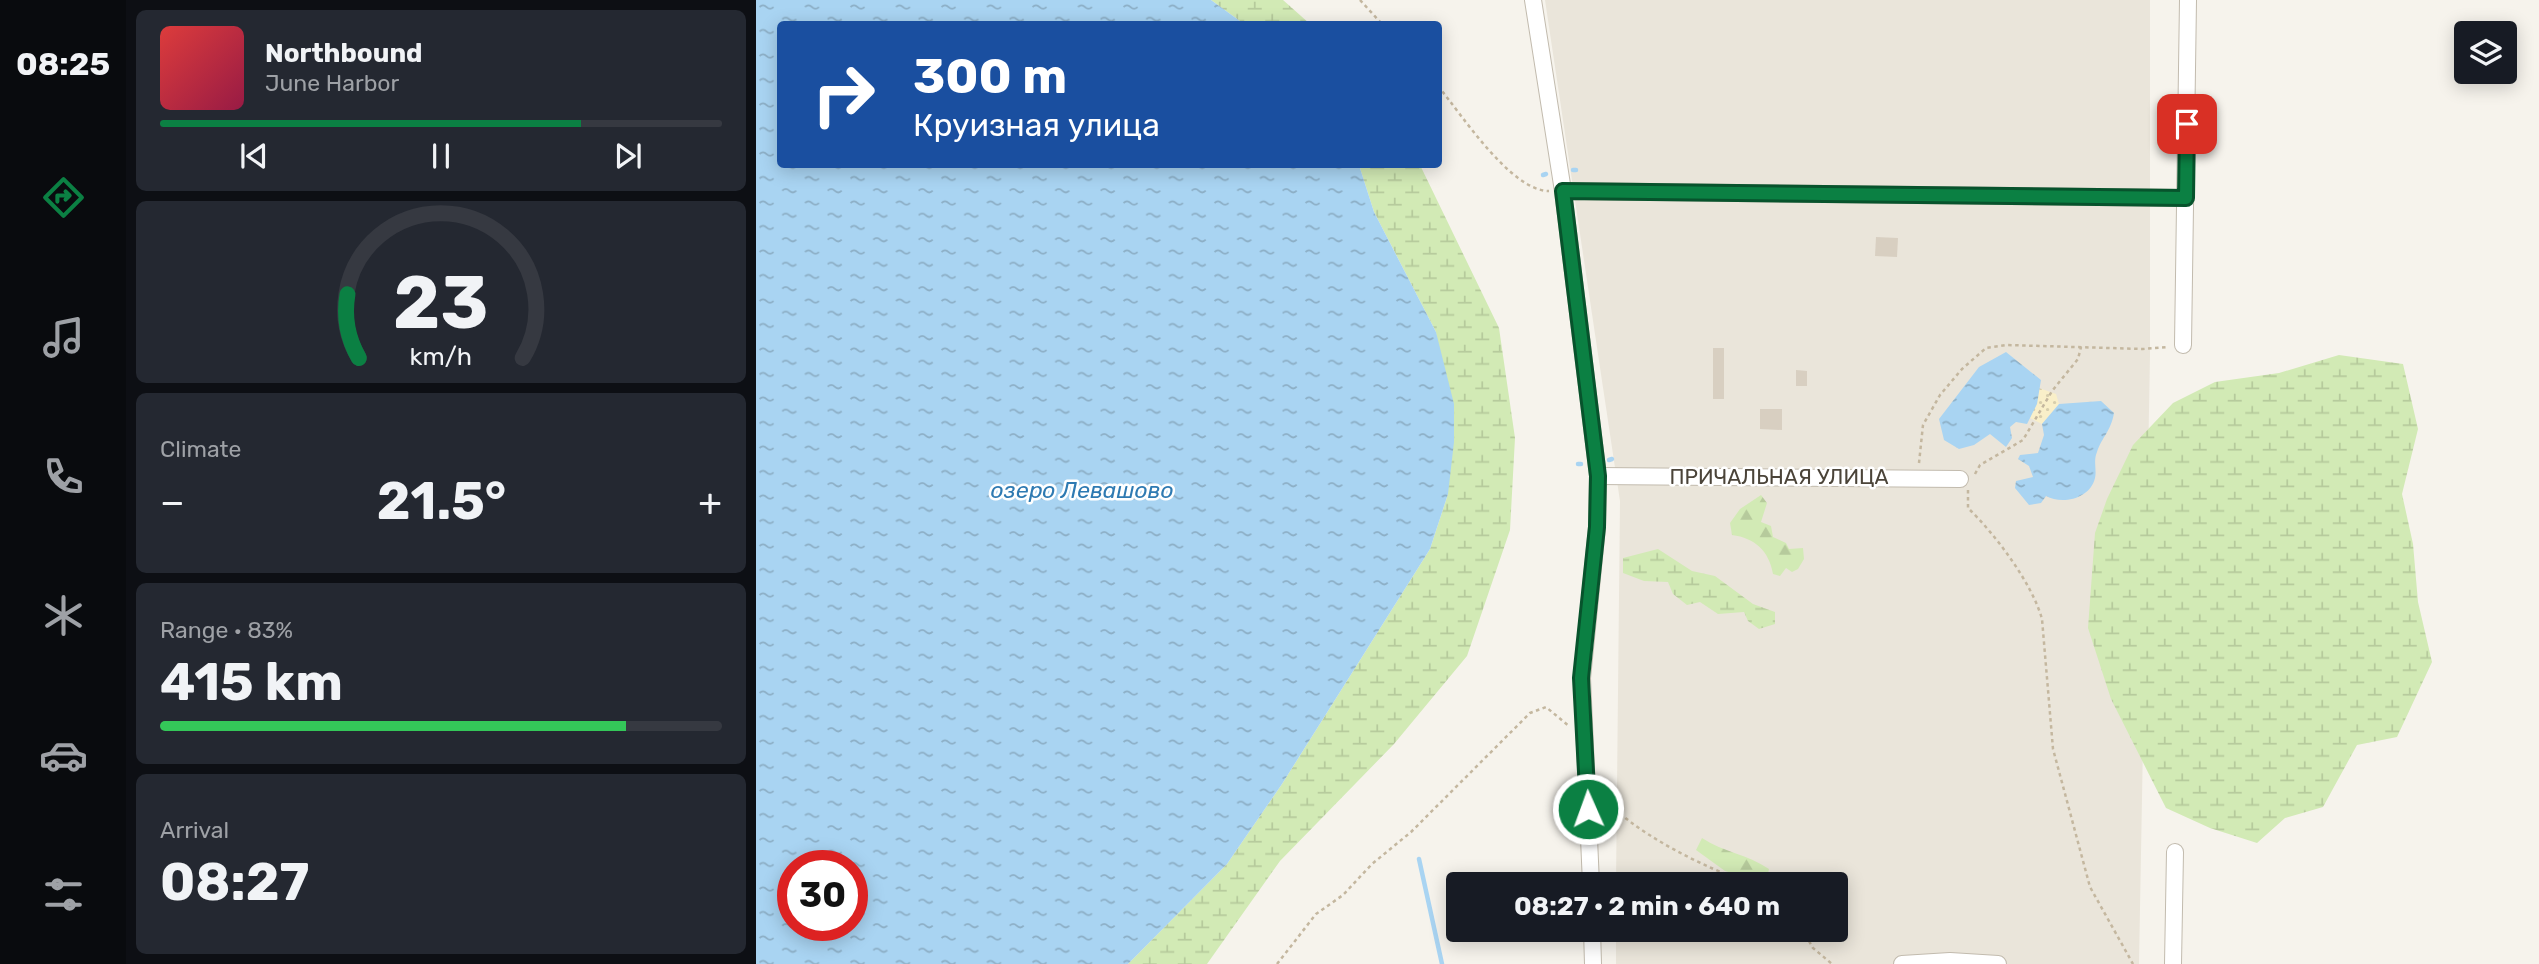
<!DOCTYPE html>
<meta charset="utf-8">
<style>
body{margin:0;font-family:Rubik,sans-serif;background:#242831;color:#f1f3f6;height:100vh;display:flex;flex-direction:column;font-size:26px;white-space:nowrap}
*{box-sizing:border-box;margin:0}
p{font-size:23px;color:#9ea1a6}
.icon{flex:none;width:38px;height:38px;fill:none;stroke:currentColor;stroke-width:2;stroke-linecap:round;stroke-linejoin:round}
.map{position:relative;flex:1;overflow:hidden}
.sheet{display:flex;flex-direction:column;gap:10px;padding:10px;background:#0d0f14;width:630px}
.sheet>*{flex:none}
.banner{position:absolute;left:21px;top:21px;width:665px;height:147px;border-radius:7px;box-shadow:0 4px 18px #0003;background:#1a4fa0;color:#fff;overflow:hidden}
.controls{position:absolute;left:1698px;top:21px;display:grid;gap:14px}
.controls a{display:grid;place-items:center;width:63px;height:63px;border-radius:7px;background:#171b24;box-shadow:0 4px 18px #0003;font-size:35px}
.speed{position:absolute;left:21px;top:850px;display:flex;gap:14px;font-size:35px;font-weight:700;text-align:center}
.speed>*{display:grid;place-content:center;width:91px;height:91px;border-radius:50%;background:#171b24;box-shadow:0 4px 18px #0003;line-height:1}
.speed .limit{border:10px solid #d22;background:#fff;color:#111}
.pin{position:absolute;display:grid;place-items:center;width:60px;height:60px;color:#fff;margin:-30px;border-radius:14px;box-shadow:0 4px 10px #0006}
.me{position:absolute;width:77px;margin:-38px;rotate:358deg;stroke-linejoin:round;filter:drop-shadow(0 0 5px #0008)}
.turn{display:flex;align-items:center;gap:24px;height:147px;padding:0 21px;font-size:32px}
.turn .icon{width:91px;height:91px;stroke-width:2.5}
.turn b{display:block;font-size:49px;line-height:60px}
.big{font-size:52px;font-weight:700;line-height:1.1}
.sheet .tile{flex:1;display:flex;flex-direction:column;justify-content:center;gap:10px;min-width:0;padding:0 24px;border-radius:10px;background:#242831}
.sheet .dial{align-items:center;gap:0}
.dial svg{height:182px;overflow:visible;fill:none;stroke:#363941;stroke-width:7;stroke-linecap:round;text-anchor:middle}
.dial text{fill:#f1f3f6;stroke:none}
.song{display:flex;align-items:center;gap:21px}
.cover{width:84px;height:84px;border-radius:10px;background:linear-gradient(135deg,hsl(0 70% 55%),hsl(340 70% 35%))}
.played{height:7px;border-radius:4px;background:linear-gradient(90deg,#0b8043 75%,#363941 75%)}
.keys{display:flex;justify-content:space-around;direction:ltr}
.heat{display:flex;justify-content:space-between;align-items:center;font-size:38px;direction:ltr}
.charge{height:10px;border-radius:5px;background:linear-gradient(90deg,#34c759 83%,#363941 0)}
.trip{position:absolute;left:690px;top:872px;width:402px;height:70px;border-radius:7px;background:#171b24;box-shadow:0 4px 18px #0003;font-weight:700;line-height:70px;text-align:center}
main{display:flex;flex:1;min-height:0}
.tab-bar{display:flex;flex-direction:column;width:126px;justify-content:space-around;align-items:center;background:#090b0e;color:#9ea1a6}
.tab-bar .icon{width:49px;height:49px}
.tab-bar .on{color:#0b8043}
.tab-bar b{font-size:32px;color:#f1f3f6}
.map>svg:first-child{display:block}
</style>
<main>
<nav class="tab-bar">
<b>08:25</b>
<svg class="icon on" aria-label="directions" viewBox="0 0 24 24"><path d="M12 3l9 9-9 9-9-9zM9 14v-3h6M13 9l2 2-2 2"/></svg>
<svg class="icon" aria-label="music" viewBox="0 0 24 24"><path d="M9 18V5l10-2v13"/><circle cx="6" cy="18" r="3"/><circle cx="16" cy="16" r="3"/></svg>
<svg class="icon" aria-label="phone" viewBox="0 0 24 24"><path d="M5 4h4l2 5-3 2q2 4 5 5l2-3 5 2v4C11 20 4 13 5 4z"/></svg>
<svg class="icon" aria-label="climate" viewBox="0 0 24 24"><path d="M12 3v18M4 7l16 10M4 17L20 7"/></svg>
<svg class="icon" aria-label="car" viewBox="0 0 24 24"><path d="M5 17H2v-5l4-1 3-4h7l3 4 3 1v5h-3M9 17h6M6 11h13"/><circle cx="7" cy="17" r="2"/><circle cx="17" cy="17" r="2"/></svg>
<svg class="icon" aria-label="filters" viewBox="0 0 24 24"><path d="M4 7h16M4 17h16"/><circle cx="9" cy="7" r="2"/><circle cx="15" cy="17" r="2"/></svg>
</nav>
<section class="sheet">
<div class="tile">
<div class="song"><i class="cover"></i><div><b>Northbound</b><p>June Harbor</p></div></div>
<div class="played"></div>
<div class="keys"><svg class="icon" aria-label="previous" viewBox="0 0 24 24"><path d="M18 5L8 12l10 7zM5 5v14"/></svg><svg class="icon" aria-label="pause" viewBox="0 0 24 24"><path d="M8 5v14M16 5v14"/></svg><svg class="icon" aria-label="next" viewBox="0 0 24 24"><path d="M6 5l10 7-10 7zM19 5v14"/></svg></div>
</div>
<div class="tile dial"><svg viewBox="0 0 100 80">
<path d="M14 69A42 42 0 1 1 86 69"/>
<path d="M14 69A42 42 0 0 1 9 41" stroke="#0b8043"/>
<text x="50" y="56" font-size="32" font-weight="700">23</text>
<text x="50" y="72" font-size="11">km/h</text>
</svg></div>
<div class="tile"><p>Climate</p>
<div class="heat"><a>−</a><b class="big">21.5°</b><a>+</a></div>
</div>
<div class="tile"><p>Range · 83%</p><b class="big">415 km</b><div class="charge"></div></div>
<div class="tile"><p>Arrival</p><b class="big">08:27</b></div>
</section>
<div class="map">
<svg width="1783" height="964" viewBox="0 0 1783 964">
<defs>
<pattern id="forest-firs" width="22" height="20" patternUnits="userSpaceOnUse" patternTransform="scale(1.75)"><rect width="22" height="20" fill="#d2eab5"/><path d="M5 1l3.5 6h-7zM16 11l3.5 6h-7z" fill="#b6ca9c"/></pattern>
<pattern id="wetland-marsh" width="20" height="14" patternUnits="userSpaceOnUse" patternTransform="scale(1.75)"><rect width="20" height="14" fill="#d2eab5"/><path d="M1 5h8M5 5V1M11 12h8M15 12V8" fill="none" stroke="#b6ca9c"/></pattern>
<pattern id="sand-dots" width="8" height="8" patternUnits="userSpaceOnUse" patternTransform="scale(1.75)"><rect width="8" height="8" fill="#f9efc9"/><path d="M2 2h.1M6 6h.1" fill="none" stroke="#d7cead" stroke-width="1.8" stroke-linecap="round"/></pattern>
<pattern id="water-ripples" width="26" height="14" patternUnits="userSpaceOnUse" patternTransform="scale(1.75)"><rect width="26" height="14" fill="#a9d4f2"/><path d="M2 4q2-2 4 0t4 0M15 11q2-2 4 0t4 0" fill="none" stroke="#8caec5"/></pattern>
</defs>
<rect width="100%" height="100%" fill="#f6f3ec"/>
<polygon fill="#eae5da" points="789,0 1394,0 1394,355 1383,964 860,964 860,929 1080,929 1080,884 860,884 864,501"/>
<g fill="url(#forest-firs)">
<path d="M1005 495 1011 503 1005 522 1015 526 1017 537 1030 543 1033 549 1047 548 1048 559 1042 569 1036 572 1030 568 1024 576 1017 574C1013 551 999 538 976 535L974 523 984 509Z"/>
<path d="M946 838C967 852 991 854 1013 869L1010 883 969 871 940 850Z"/>
</g>
<g fill="url(#wetland-marsh)">
<polygon points="455,0 527,0 554,24 488,24"/>
<polygon points="603,165 664,165 743,328 759,438 754,530 711,656 638,744 524,861 451,964 372,964 471,864 526,784 674,549 692,494 680,332 618,212"/>
<polygon points="1583,355 1647,364 1662,429 1646,494 1657,544 1662,602 1676,662 1641,737 1601,745 1567,807 1529,818 1501,843 1454,828 1410,808 1355,699 1332,628 1339,533 1351,499 1377,445 1417,403 1459,382 1523,373"/>
<polygon points="902,549 936,571 959,576 997,604 1019,612 1019,624 1003,629 992,621 988,612 962,614 944,602 931,605 917,594 912,582 888,581 867,573 867,558"/>
</g>
<polygon fill="url(#sand-dots)" points="1283,388 1300,394 1303,404 1286,424 1274,418"/>
<g fill="url(#water-ripples)" fill-rule="evenodd">
<path d="M0 0H455L488 24H24V164L603 165 618 212 680 332 698 404V442L692 494 674 549 526 784 471 864 372 964H0ZM37 866H96V926H37Z"/>
<polygon points="1250,352 1285,380 1281,404 1271,424 1260,422 1254,427 1256,438 1250,447 1234,434 1218,445 1203,449 1188,440 1183,419 1223,367"/>
<path d="M1345 401 1358 413C1355 431 1346 437 1341 452 1337 461 1341 470 1339 478 1334 499 1306 505 1290 496L1285 503 1273 505 1259 488 1260 481 1277 477 1273 466 1262 459 1264 455 1282 453 1288 435 1286 424 1303 404Z"/>
</g>
<g fill="none" stroke-linecap="round" stroke-linejoin="round">
<g stroke="#a9d4f2" stroke-width="4.5">
<polyline points="817,170 820,170"/>
<polyline points="787,175 790,174"/>
<polyline points="853,460 856,459"/>
<polyline points="822,464 825,464"/>
<polyline points="663,859 686,964"/>
</g>
</g>
<g fill="#d8cfc1">
<polygon points="1120,237 1142,238 1141,257 1119,256"/>
<rect x="957" y="348" width="11" height="51"/>
<polygon points="1040,370 1051,371 1051,386 1040,386"/>
<polygon points="1004,409 1026,409 1026,430 1004,429"/>
</g>
<g fill="none" stroke-linecap="round" stroke-linejoin="round">
<g stroke="#c2bbae" stroke-width="18">
<g id="minor">
<polyline points="777,0 807,191 842,476 841,527 826,678 835,884"/>
<polyline points="807,191 1430,198"/>
<polyline points="1427,345 1432,0"/>
<polyline points="842,476 1204,479"/>
<polyline points="836,929 837,964"/>
<polyline points="1146,964 1194,961 1242,964"/>
<polyline points="1417,964 1419,852"/>
</g>
</g>
<g stroke="#c4b79f" stroke-width="2.5" stroke-dasharray="3.5 3.5" stroke-linecap="butt">
<polyline points="604,0 626,24"/>
<path d="M682 86C706 115 755 191 793 191"/>
<polyline points="1163,463 1167,425 1184,395 1206,369 1230,348 1251,345 1387,349 1413,347"/>
<polyline points="1219,474 1224,465 1267,440 1296,391 1322,359 1325,347"/>
<path d="M1212 490V508C1239 534 1276 583 1286 619L1297 749 1334 887 1377 964"/>
<path d="M845 793C870 830 953 870 996 884"/>
<polyline points="1046,929 1057,948 1076,964"/>
<polyline points="521,964 560,914 587,895 616,864 655,832 774,713 790,707 814,727"/>
</g>
<use href="#minor" stroke="#fff" stroke-width="16"/>
</g>
<g fill="none" stroke-linecap="round" stroke-linejoin="round">
<g stroke="#07532c" stroke-width="18">
<polyline id="route" points="832,809 825,678 841,527 842,476 807,191 1430,198 1431,124"/>
</g>
<use href="#route" stroke="#0b8043" stroke-width="12"/>
</g>
<g text-anchor="middle" stroke-width="5" stroke-linejoin="round" paint-order="stroke">
<g font-size="21" fill="#4b4439" stroke="#fff">
<text x="1023" y="484">ПРИЧАЛЬНАЯ УЛИЦА</text>
</g>
<g font-size="23" font-style="italic" fill="#2e7ab2" stroke="#fff">
<text x="326" y="498">озеро Левашово</text>
</g>
</g>
</svg>
<div class="controls">
<a><svg class="icon" aria-label="layers" viewBox="0 0 24 24"><path d="M12 4l9 5-9 5-9-5zM3 14l9 5 9-5"/></svg></a>
</div>
<div class="speed"><div class="limit">30</div></div>
<div class="pin" style="left:1431px;top:124px;background:#d93025"><svg class="icon" aria-label="arrive" viewBox="0 0 24 24"><path d="M6 21V4h12l-3 4 3 4H6"/></svg></div>
<svg class="me" style="left:832px;top:809px" viewBox="-20 -20 40 40"><circle r="17" fill="#0b8043" stroke="#fff" stroke-width="3"/><path d="M0-11L8 9 0 5-8 9z" fill="#fff"/></svg>
<div class="trip">08:27 · 2 min · 640 m</div>
<div class="banner">
<div class="turn"><svg class="icon" aria-label="right" viewBox="0 0 24 24"><path d="M7 20v-9h11M14 6l5 5-5 5"/></svg><div><b>300 m</b>Круизная улица</div></div>
</div>
</div>
</main>
